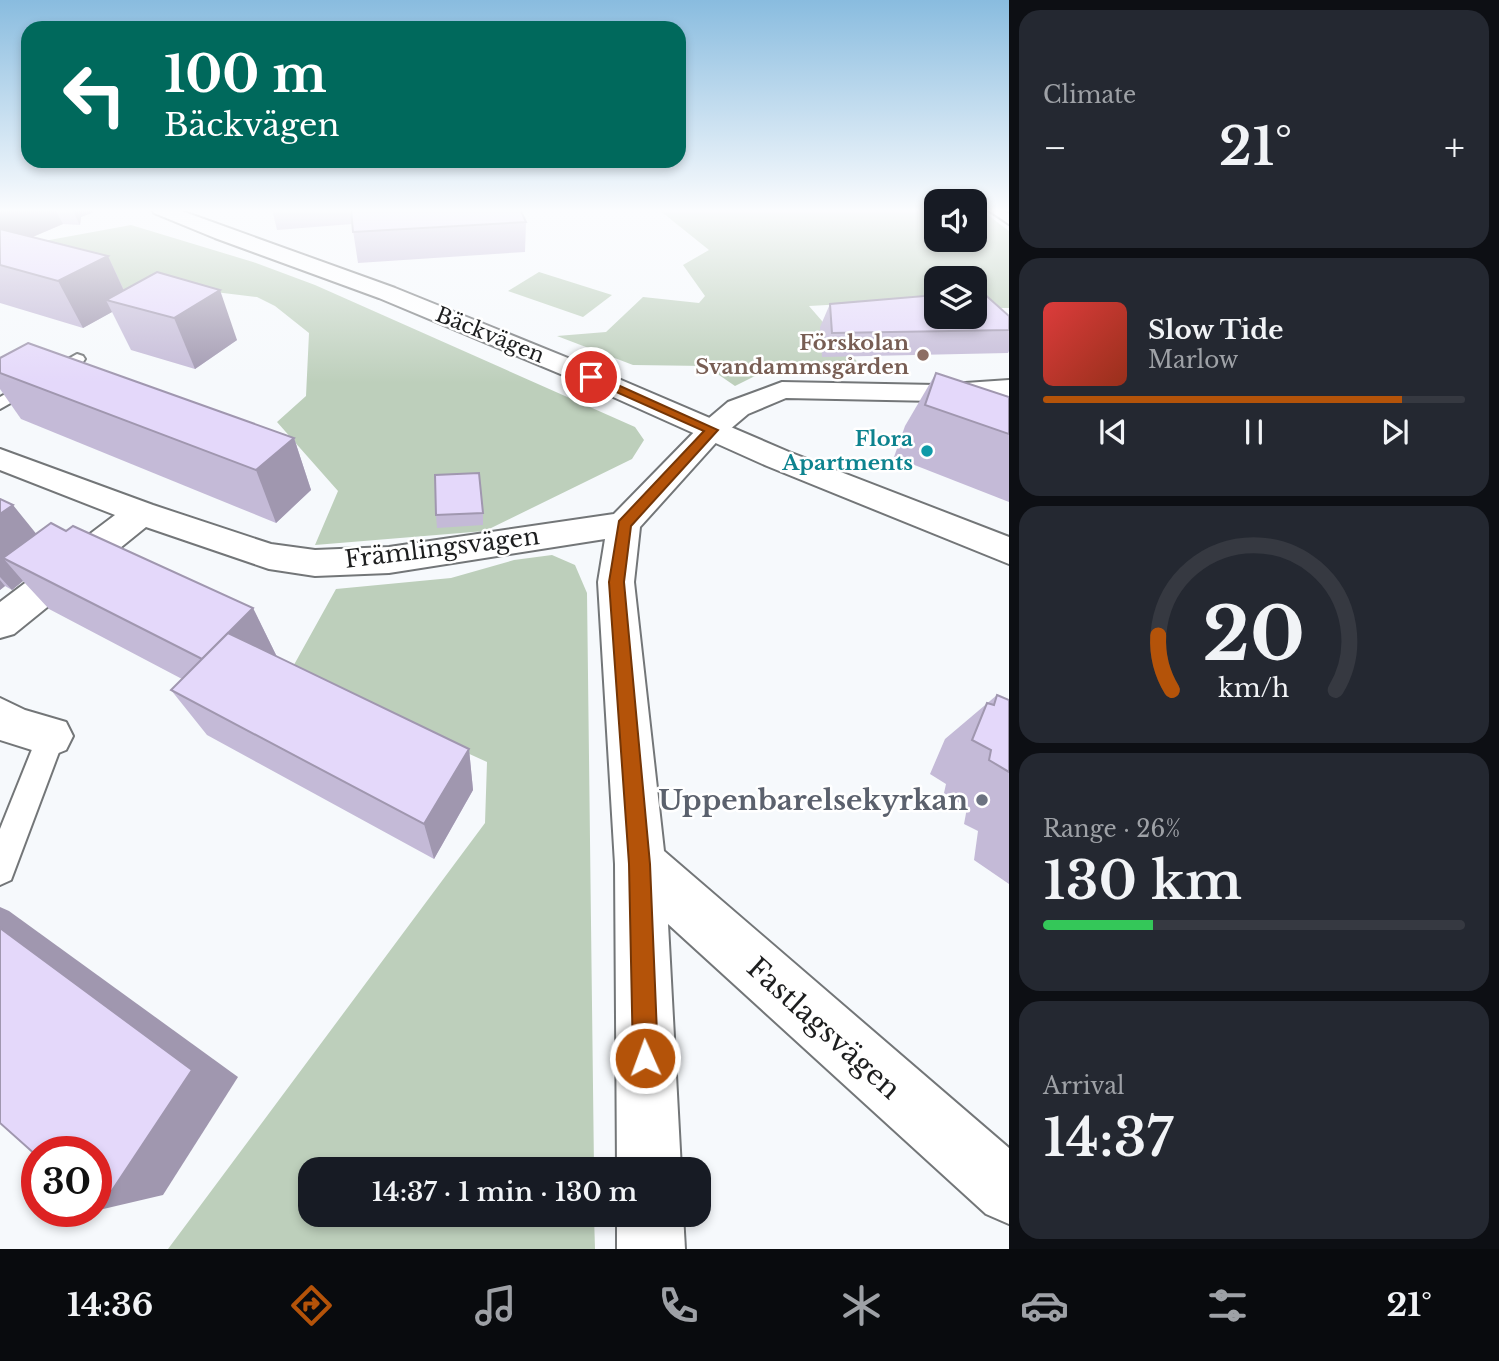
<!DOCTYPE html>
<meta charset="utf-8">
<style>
body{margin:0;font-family:"Libre Baskerville",serif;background:#242831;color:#f1f3f6;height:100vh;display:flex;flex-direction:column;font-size:26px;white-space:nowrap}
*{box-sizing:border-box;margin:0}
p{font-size:23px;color:#9ea1a6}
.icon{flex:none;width:38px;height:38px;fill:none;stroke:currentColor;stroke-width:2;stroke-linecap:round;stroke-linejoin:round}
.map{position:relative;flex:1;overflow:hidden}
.panel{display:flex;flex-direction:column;gap:10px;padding:10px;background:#0d0f14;width:490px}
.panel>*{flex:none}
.banner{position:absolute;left:21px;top:21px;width:665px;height:147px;border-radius:21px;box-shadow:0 4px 10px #0003;background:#00695c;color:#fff;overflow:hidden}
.tools{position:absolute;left:924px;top:189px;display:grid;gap:14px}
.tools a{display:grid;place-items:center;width:63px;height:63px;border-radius:14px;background:#171b24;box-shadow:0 4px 10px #0003;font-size:35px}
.speed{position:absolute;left:21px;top:1136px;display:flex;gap:14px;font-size:35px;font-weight:700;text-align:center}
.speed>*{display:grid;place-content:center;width:91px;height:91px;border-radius:50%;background:#171b24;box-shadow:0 4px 10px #0003;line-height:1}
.speed .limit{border:10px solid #d22;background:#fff;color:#111}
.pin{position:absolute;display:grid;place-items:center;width:60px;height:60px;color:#fff;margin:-30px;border:4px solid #fff;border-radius:50%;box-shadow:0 2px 7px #0007}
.me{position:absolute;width:77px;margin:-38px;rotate:358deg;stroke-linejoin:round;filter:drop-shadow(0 0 5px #0008)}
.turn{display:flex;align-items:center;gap:24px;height:147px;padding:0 28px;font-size:32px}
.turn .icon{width:91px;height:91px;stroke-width:2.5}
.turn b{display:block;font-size:49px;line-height:60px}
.big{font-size:52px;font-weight:600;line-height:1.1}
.panel .tile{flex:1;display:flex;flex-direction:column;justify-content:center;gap:10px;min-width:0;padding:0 24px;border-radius:21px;background:#242831}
.panel .dial{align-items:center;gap:0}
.dial svg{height:182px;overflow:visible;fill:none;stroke:#363941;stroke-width:7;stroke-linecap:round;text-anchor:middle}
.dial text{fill:#f1f3f6;stroke:none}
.song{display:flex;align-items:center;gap:21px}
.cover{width:84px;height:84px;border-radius:10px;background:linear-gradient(135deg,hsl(0 70% 55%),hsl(10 70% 35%))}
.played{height:7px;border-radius:4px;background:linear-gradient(90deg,#b45309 85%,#363941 85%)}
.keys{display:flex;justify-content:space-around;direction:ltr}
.heat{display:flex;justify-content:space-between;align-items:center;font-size:38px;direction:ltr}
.charge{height:10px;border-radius:5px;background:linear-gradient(90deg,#34c759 26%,#363941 0)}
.trip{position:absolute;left:298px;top:1157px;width:413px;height:70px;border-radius:21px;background:#171b24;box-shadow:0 4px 10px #0003;font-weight:600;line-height:70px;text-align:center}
.dock{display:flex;height:112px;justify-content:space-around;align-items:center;background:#090b0e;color:#9ea1a6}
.dock .icon{width:49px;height:49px}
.dock .on{color:#b45309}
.dock b{font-size:32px;color:#f1f3f6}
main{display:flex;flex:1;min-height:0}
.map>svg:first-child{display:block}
</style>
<main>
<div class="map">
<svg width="1009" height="1249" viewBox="0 0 1009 1249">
<rect width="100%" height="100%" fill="#f6f9fc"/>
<g fill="#bdcfbb">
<polygon points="658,209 936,209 936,240 975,240 975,209 980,209 1009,231 1009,308 975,308 975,278 936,278 936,309 880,302 809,306 867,373 759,374 735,386 706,366 633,365 557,336 606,332 643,297 699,303 705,296 683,265 709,250"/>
<polygon points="131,225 253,262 315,285 635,427 644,440 632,459 485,531 315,545 338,491 277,422 306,396 309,333 275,306 257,297 215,292 155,305 0,241 44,241"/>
<polygon points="539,272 612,295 583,317 508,291"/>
<polygon points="552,555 575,565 587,593 594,1169 310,1169 310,1214 594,1215 595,1249 168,1249 485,823 487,762 290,672 336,589 451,578 514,560"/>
</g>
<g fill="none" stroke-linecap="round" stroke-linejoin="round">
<g stroke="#737678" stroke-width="4">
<g id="service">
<polygon points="987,209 1000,209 1009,214 1009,224"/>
<polygon points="77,354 83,356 85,359 83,362 0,409 0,397"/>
<polygon points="51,723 61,727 65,736 11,880 0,885 0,829 41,727"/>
</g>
</g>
<g stroke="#737678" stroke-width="4">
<g id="minor">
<polygon points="1009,380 1009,396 936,401 786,398 748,414 722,436 640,527 634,582 664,851 1009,1148 1009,1224 986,1214 668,924 681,1169 617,1169 615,864 598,582 605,539 389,573 315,576 269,569 146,527 14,634 0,638 0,602 115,515 0,470 0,449 153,505 271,544 315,550 389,547 614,514 702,424 728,402 782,382 936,385"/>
<polygon points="0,698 25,710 66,722 73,736 66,750 51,756 0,740"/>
<polygon points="617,1214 683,1214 685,1249 617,1249"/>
</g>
</g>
<g stroke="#737678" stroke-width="4">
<polygon id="tertiary" points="152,209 176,209 395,288 600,371 789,452 1009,537 1009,564 767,466 582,383 379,298 215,238 154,213"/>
</g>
<use href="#service" fill="#fff" fill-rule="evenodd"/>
<use href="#minor" fill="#fff" fill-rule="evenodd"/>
<use href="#tertiary" fill="#fff" fill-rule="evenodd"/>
</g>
<g fill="#c4bad7">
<polygon points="0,209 92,209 94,212 81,217 80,225 63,224 32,237 108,256 124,290 237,340 195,369 131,350 112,312 83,328 0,303"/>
<polygon points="272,209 520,209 526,222 525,252 358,263 352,224 277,230"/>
<polygon points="830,304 1009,316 1009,351 1008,353 822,357 820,327"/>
<polygon points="0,358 294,438 311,490 276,523 21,419 0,389"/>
<polygon points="936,373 1009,397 1009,502 894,457 905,426"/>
<polygon points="0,499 36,534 66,531 253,608 277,657 469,749 473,790 434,859 207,735 171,690 182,679 49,609 23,581 12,590 5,586 0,590"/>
<polygon points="483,513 483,525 437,528 436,515"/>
<polygon points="997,695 1009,700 1009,884 974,860 978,831 964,824 967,808 944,793 946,784 930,774 945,739"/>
</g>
<g fill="#a097af">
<polygon points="0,209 55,209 63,224 0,251"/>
<polygon points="72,209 92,209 94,212 81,217 80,225"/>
<polygon points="108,256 129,302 106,300 112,312 83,328 58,281"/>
<polygon points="220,290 237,340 195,369 174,318"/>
<polygon points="294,438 311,490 276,523 256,470"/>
<polygon points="13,505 55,557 3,558 23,581 12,590 0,577 0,514"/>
<polygon points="0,580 5,586 0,590"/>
<polygon points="253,608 277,657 202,659"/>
<polygon points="469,749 473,790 434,859 424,824"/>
<polygon points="0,907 9,911 238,1077 163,1195 99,1210 0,928"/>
</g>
<g fill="#e4d8fa" stroke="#a097af" stroke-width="2">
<polygon points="351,209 520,209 526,222 353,232"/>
<polygon points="0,229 108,256 58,281 0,265"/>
<polygon points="157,272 220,290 174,318 106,300"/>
<polygon points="981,291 1009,316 1009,330 832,333 830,304 936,295 936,317 975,317 975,292"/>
<polygon points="28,343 294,438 256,470 0,373 0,358"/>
<polygon points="936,373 1009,397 1009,434 925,405"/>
<polygon points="479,473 483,513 436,515 435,475"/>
<polygon points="0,499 13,505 0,514"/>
<polygon points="51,523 66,531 73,526 253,608 202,659 3,558"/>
<polygon points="228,633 469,749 424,824 171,690"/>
<polygon points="997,695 1009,700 1009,772 989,760 991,750 972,740 987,703 994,705"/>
<polygon points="0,928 192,1070 99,1210 96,1208 96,1152 37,1152 37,1156 0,1123"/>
</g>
<linearGradient id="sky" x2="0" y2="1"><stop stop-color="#89bcdf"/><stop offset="0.55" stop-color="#fbfcfe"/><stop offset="1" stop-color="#fbfcfe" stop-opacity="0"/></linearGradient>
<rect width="1009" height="383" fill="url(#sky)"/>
<polygon fill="#b45309" stroke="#753606" stroke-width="2" points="591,373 718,430 631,526 624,582 650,864 658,1058 654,1067 645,1070 637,1067 633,1058 629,864 609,582 619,521 704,431 587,379 585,377"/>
<circle fill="#8d6e63" stroke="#fff" stroke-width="2.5" cx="923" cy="355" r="7"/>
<circle fill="#0f9aa8" stroke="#fff" stroke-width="2.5" cx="927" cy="451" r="7"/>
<circle fill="#6b7280" stroke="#fff" stroke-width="2.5" cx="982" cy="800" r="7"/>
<g text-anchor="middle" stroke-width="5" stroke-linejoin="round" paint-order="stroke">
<g font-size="21" fill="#1d1e1f" stroke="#fff">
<text transform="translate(490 335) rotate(22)" y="7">Bäckvägen</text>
</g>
<g font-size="21" font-weight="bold" fill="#785e54" stroke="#fff" text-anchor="end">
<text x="909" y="350">Förskolan<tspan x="909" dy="24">Svandammsgården</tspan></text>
</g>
<g font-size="21" font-weight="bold" fill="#0d838f" stroke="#fff" text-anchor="end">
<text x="913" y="446">Flora<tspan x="913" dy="24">Apartments</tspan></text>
</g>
<g font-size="24" fill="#1d1e1f" stroke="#fff">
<text transform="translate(442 548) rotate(-7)" y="8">Främlingsvägen</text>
</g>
<g font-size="28" font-weight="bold" fill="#5b616d" stroke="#fff" text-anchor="end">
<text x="968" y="810">Uppenbarelsekyrkan</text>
</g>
<g font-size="28" fill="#1d1e1f" stroke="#fff">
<text transform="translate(824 1028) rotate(42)" y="10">Fastlagsvägen</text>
</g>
</g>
</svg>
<div class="tools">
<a><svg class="icon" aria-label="sound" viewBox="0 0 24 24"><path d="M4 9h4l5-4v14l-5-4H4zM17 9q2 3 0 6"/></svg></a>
<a><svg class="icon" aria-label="layers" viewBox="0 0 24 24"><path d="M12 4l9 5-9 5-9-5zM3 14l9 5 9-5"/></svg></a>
</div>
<div class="speed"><div class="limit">30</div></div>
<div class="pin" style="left:591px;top:377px;background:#d93025"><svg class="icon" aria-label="arrive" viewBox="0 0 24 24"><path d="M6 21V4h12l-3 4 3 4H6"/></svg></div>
<svg class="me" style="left:645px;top:1058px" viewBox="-20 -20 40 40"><circle r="17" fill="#b45309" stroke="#fff" stroke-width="3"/><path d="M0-11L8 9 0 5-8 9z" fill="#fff"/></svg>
<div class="trip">14:37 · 1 min · 130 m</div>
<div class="banner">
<div class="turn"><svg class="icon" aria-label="left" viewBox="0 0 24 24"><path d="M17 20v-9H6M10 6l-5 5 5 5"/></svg><div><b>100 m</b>Bäckvägen</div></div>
</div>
</div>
<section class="panel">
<div class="tile"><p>Climate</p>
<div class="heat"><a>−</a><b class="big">21°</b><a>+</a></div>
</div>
<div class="tile">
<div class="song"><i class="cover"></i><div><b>Slow Tide</b><p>Marlow</p></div></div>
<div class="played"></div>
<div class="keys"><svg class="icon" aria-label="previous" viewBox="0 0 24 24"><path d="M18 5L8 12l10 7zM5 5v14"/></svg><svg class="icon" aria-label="pause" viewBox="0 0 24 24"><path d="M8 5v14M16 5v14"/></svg><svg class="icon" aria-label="next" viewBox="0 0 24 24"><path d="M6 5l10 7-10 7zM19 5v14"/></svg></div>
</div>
<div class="tile dial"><svg viewBox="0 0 100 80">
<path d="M14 69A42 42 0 1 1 86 69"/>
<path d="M14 69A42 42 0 0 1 8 45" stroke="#b45309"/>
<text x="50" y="56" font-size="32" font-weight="700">20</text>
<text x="50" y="72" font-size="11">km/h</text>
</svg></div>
<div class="tile"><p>Range · 26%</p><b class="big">130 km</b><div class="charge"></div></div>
<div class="tile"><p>Arrival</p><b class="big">14:37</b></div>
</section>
</main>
<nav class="dock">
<b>14:36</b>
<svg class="icon on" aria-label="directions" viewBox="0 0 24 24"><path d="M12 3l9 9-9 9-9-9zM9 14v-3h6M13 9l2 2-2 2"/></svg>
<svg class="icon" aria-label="music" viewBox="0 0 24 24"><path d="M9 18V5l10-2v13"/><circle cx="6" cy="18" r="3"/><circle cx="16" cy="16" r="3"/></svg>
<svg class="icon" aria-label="phone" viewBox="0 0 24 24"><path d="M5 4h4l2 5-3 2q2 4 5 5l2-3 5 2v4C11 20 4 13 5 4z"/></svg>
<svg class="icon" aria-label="climate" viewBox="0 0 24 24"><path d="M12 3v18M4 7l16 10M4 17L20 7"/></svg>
<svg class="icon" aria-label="car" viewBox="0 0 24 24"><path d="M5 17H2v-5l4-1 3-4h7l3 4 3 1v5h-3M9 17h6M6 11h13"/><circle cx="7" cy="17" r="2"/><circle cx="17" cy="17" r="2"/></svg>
<svg class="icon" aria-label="filters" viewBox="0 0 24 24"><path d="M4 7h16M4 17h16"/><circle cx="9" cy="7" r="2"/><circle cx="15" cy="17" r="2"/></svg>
<b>21°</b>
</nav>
